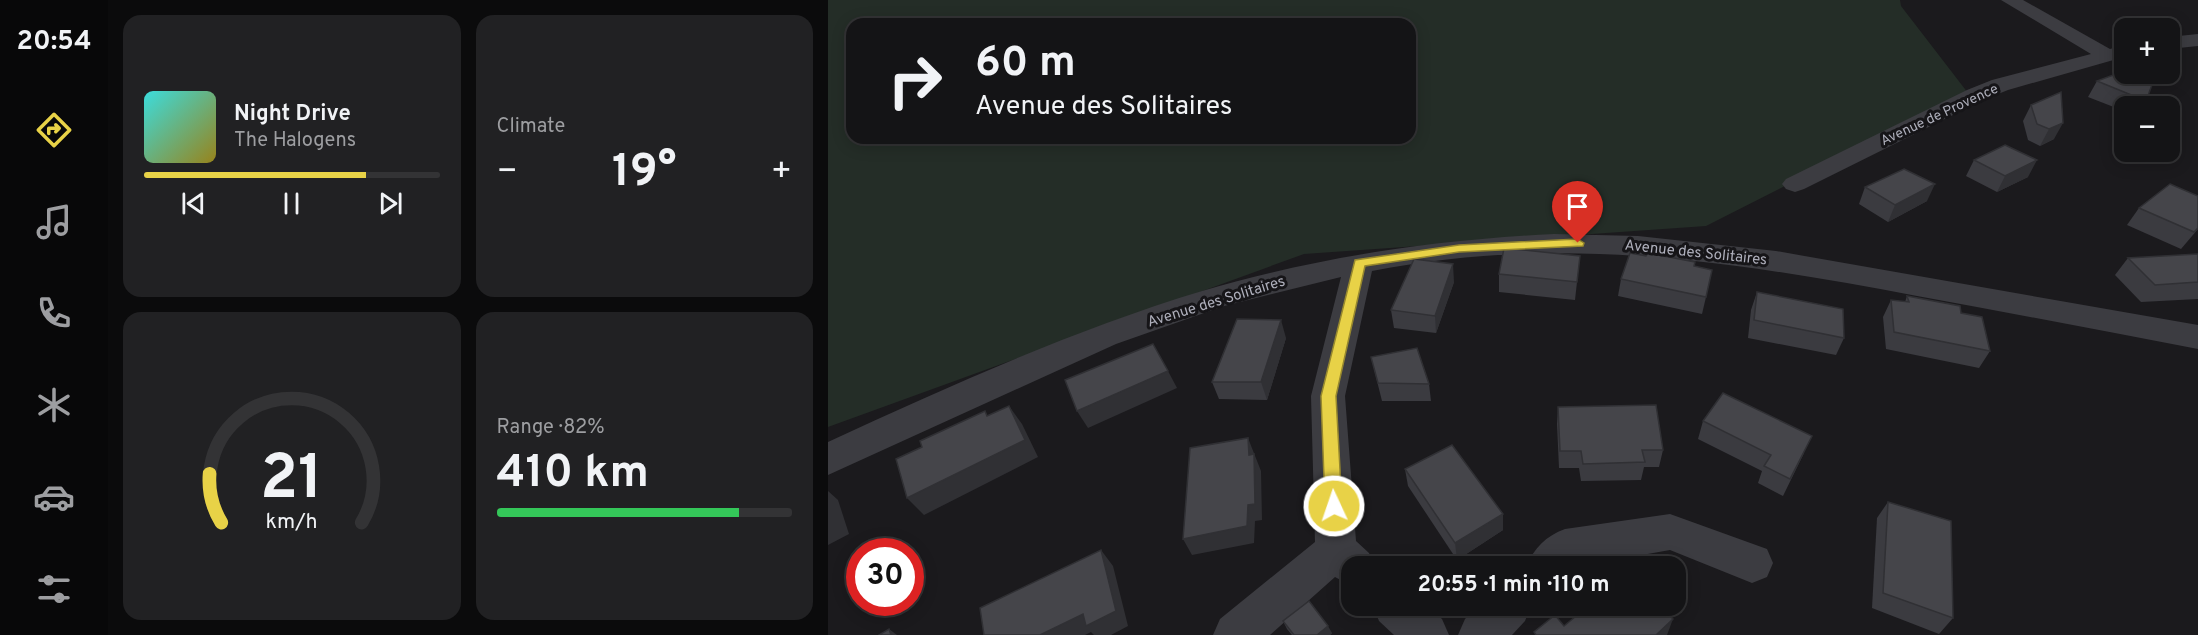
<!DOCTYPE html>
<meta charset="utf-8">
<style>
body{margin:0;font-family:Overpass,sans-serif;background:#212123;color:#f1f3f6;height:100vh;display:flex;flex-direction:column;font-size:22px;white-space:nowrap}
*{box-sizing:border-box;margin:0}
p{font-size:20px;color:#9d9ea1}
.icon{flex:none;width:33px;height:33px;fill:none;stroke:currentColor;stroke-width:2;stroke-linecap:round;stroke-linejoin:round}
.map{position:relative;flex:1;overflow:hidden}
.sheet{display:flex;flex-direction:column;gap:15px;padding:15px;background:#0b0b0c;width:720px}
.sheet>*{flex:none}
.guide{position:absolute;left:18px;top:18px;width:570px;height:126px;border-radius:18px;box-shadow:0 3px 15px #0003,0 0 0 2px #333335;background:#141416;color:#f1f3f6;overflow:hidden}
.buttons{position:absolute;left:1286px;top:18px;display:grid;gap:12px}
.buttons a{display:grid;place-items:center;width:66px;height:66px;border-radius:12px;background:#141416;box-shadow:0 3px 15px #0003,0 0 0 2px #333335;font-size:30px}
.speed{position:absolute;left:18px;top:538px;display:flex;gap:12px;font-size:30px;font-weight:700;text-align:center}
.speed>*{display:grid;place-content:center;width:78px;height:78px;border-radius:50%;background:#141416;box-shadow:0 3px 15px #0003,0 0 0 2px #333335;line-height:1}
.speed .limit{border:9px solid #d22;background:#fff;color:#111}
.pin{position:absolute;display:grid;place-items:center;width:51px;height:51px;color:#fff;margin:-62px -26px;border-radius:50% 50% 50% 0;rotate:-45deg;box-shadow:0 0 6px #0007}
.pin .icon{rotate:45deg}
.me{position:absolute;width:66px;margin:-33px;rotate:357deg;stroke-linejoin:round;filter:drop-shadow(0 0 4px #0008)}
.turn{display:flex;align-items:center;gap:21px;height:126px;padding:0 30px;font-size:27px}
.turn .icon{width:78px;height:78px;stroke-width:2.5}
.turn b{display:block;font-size:42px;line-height:51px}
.big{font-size:45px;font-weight:700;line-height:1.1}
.sheet .widget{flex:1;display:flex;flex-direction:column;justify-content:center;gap:9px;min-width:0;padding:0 21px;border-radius:18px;background:#212123}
.sheet .dial{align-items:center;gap:0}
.dial svg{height:156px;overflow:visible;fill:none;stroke:#333335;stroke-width:7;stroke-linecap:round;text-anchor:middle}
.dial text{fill:#f1f3f6;stroke:none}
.song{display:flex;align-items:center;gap:18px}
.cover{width:72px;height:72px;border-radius:9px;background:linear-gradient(135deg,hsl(180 70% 55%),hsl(50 70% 35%))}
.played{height:6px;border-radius:3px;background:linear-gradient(90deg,#e8d247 75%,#333335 75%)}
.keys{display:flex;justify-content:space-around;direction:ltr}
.heat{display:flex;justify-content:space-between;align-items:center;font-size:33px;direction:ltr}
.charge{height:9px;border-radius:4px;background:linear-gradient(90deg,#34c759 82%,#333335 0)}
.sheet .tiles{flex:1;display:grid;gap:15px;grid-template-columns:repeat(2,1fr)}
.trip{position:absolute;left:513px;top:556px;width:345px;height:60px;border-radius:18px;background:#141416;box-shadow:0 3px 15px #0003,0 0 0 2px #333335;font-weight:700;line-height:60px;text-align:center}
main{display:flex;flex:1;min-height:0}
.tab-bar{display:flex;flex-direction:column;width:108px;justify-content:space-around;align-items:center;background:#080809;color:#9d9ea1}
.tab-bar .icon{width:42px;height:42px}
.tab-bar .selected{color:#e8d247}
.tab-bar b{font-size:27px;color:#f1f3f6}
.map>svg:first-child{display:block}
</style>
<main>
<nav class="tab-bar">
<b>20:54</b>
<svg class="icon selected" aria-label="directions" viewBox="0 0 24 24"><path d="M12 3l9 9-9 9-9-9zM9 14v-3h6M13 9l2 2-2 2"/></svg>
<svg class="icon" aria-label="music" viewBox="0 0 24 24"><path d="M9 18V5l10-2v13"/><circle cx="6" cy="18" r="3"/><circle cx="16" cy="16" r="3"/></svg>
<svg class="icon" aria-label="phone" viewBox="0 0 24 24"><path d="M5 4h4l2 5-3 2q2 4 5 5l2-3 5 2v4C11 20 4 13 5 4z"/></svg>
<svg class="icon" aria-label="climate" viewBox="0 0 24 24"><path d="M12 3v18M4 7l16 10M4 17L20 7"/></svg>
<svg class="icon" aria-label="car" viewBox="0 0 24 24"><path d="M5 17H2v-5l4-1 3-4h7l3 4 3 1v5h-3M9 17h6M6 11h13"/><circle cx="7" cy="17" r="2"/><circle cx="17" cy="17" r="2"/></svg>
<svg class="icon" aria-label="filters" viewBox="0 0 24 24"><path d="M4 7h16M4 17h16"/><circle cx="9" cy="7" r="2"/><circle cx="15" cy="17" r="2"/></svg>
</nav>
<section class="sheet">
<div class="tiles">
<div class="widget">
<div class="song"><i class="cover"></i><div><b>Night Drive</b><p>The Halogens</p></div></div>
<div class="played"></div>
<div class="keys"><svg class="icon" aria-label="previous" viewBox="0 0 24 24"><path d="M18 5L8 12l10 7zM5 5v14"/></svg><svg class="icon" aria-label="pause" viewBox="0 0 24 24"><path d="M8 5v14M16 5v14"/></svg><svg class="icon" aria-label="next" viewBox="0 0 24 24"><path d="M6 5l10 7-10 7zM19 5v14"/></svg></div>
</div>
<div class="widget"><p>Climate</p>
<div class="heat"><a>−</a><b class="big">19°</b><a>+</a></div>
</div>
<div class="widget dial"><svg viewBox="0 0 100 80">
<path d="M14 69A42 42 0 1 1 86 69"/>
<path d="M14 69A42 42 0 0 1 8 44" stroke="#e8d247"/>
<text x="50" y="56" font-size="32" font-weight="700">21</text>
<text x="50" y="72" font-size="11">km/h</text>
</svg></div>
<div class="widget"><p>Range · 82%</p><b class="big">410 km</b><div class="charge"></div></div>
</div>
</section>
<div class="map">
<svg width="1370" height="635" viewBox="0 0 1370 635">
<rect width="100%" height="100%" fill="#1b1a1d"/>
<path fill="#242d27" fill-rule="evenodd" d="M0 0H1072L1073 6 1140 93 878 226 476 254 0 427ZM24 24H582V138H24Z"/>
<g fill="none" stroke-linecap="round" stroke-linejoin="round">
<g fill="#3c3c41" fill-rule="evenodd">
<polygon points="1173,0 1195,0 1282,49 1296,45 1296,57 1180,90 1155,100 976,189 967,192 958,189 954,184 958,179 1139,90 1164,80 1263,54"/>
<polygon points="1370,34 1370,46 1341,49 1341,37"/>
<path d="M726 234 810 236 948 251 1370 325V349C1276 331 1183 313 1089 296 902 261 734 234 544 271L517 396 528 541 541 553 547 567H524V586L507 577 442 635H385L392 619 487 542 483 396 513 277 396 306 288 344 0 475V442C122 386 245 330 374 291 489 257 606 240 726 234Z"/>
<path d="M842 514 939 549 945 563 939 577 924 583 842 550 747 567H698C706 548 718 536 737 529Z"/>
<polygon points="545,606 599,606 614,619 621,635 566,635 551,621"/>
<polygon points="650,606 703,606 697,621 684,635 630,635 637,619"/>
</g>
</g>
<g fill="#3b3b40">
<polygon points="1269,81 1318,101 1315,106 1296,106 1296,111 1260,97"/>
<polygon points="1233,92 1226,139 1212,146 1200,140 1195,121 1203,105"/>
<polygon points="1146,160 1200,177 1169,192 1138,176"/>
<polygon points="1037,187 1099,201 1060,222 1031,204"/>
<polygon points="1311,208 1370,229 1353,249 1299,225"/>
<polygon points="1370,254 1370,299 1313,302 1287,275 1300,258"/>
<polygon points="866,266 878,297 874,314 790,296 793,279"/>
<polygon points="750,273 747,300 671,292 671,274"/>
<polygon points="626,282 608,333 566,328 563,310"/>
<polygon points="929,292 1016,338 1008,355 920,338 923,310"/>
<polygon points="1079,296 1133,313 1162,351 1151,368 1058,349 1055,317 1063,300 1077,302"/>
<polygon points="458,338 439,400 391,399 384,382"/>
<polygon points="543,357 601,384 603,401 554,401"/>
<polygon points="730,407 835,450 831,467 816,467 813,480 753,481 751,468 731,468 729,424"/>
<polygon points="875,421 976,453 955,496 930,483 934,471 870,439"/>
<polygon points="577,469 675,514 675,530 629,560 580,486"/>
<polygon points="1060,502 1125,618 1111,634 1044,608 1049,518"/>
<polygon points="455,621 504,633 502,635 464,635 459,629"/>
</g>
<g fill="#303034">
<polygon points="1235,123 1226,139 1212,146 1221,129"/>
<polygon points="1209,160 1200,177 1169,192 1177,176"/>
<polygon points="1107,184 1099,201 1060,222 1067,205"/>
<polygon points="625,264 626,282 608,333 607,316"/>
<polygon points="453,320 458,338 439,400 433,382"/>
<polygon points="340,371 349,388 260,428 249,411"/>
<polygon points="181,406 194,424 210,457 96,515 79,498"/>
<polygon points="420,438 433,471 434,520 427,521 426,543 364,555 355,539"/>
<polygon points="0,491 10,500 21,534 0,545"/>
<polygon points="675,514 675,530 629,560 627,543"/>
<polygon points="273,550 285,566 300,626 283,635 266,635 263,632 257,635 212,635"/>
<polygon points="845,619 839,635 828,635"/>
<polygon points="500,626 504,633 502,635 489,635"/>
<polygon points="61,629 69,635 63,635"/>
</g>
<g fill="#45454a" stroke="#303034" stroke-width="1.5">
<polygon points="1296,71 1296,74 1328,74 1318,101 1269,81"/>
<polygon points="1233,92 1235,123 1221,129 1209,124 1203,105"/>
<polygon points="1177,145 1209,160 1177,176 1146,160"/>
<polygon points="1076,169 1107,184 1067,205 1037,187"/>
<polygon points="1342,184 1370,196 1370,228 1366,232 1311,208"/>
<polygon points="676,248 752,256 749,282 671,274"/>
<polygon points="802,253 818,256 820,253 867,262 866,266 884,270 878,297 793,279"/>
<polygon points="1370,254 1370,282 1327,285 1300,258"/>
<polygon points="586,259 625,264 607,316 563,310"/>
<polygon points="929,292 1015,309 1016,338 926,320"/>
<polygon points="1079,296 1132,306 1133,313 1154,317 1162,351 1066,332 1063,300 1081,302"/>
<polygon points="409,319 453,320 433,382 384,382"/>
<polygon points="325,344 340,371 249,411 237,380"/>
<polygon points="589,348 601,384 550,383 543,357"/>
<polygon points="895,393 984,436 962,479 936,466 943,455 875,421"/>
<polygon points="828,405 835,450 814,450 817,462 755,464 753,451 732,451 730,407"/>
<polygon points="181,406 197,440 79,498 68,459 94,447 92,441 157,411 159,416"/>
<polygon points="420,438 421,455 426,454 427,504 420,505 419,526 355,539 362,448"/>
<polygon points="624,445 675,514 627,543 577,469"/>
<polygon points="1060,502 1123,521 1125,618 1055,593"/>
<polygon points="273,550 288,611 258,626 255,614 212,635 156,635 152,608"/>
<polygon points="481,601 500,626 489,635 466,635 455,621"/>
<polygon points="760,606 832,606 845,619 828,635 708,635 706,632 727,615 736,626"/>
<polygon points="61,629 63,635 51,635"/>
</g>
<polygon fill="#e8d247" stroke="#97882e" stroke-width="1.5" points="750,239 756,243 755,246 631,252 537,266 508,396 514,506 512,511 506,513 500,511 497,506 493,396 527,260 631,245"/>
<g text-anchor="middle" stroke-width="6" stroke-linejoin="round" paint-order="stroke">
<g font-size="14" fill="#aeafbb" stroke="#161518">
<text transform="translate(1111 114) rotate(-25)" y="5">Avenue de Provence</text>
</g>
<g font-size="15" fill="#aeafbb" stroke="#161518">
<text transform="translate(868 252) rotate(6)" y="5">Avenue des Solitaires</text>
<text transform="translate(388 301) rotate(-17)" y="5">Avenue des Solitaires</text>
</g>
</g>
</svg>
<div class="buttons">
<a>+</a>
<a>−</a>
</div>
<div class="speed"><div class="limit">30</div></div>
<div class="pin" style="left:750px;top:243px;background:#d93025"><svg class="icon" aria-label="arrive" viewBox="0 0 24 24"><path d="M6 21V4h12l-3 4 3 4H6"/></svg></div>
<svg class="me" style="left:506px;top:506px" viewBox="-20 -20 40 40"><circle r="17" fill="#e8d247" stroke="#fff" stroke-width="3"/><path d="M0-11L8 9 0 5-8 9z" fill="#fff"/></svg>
<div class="trip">20:55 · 1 min · 110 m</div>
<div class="guide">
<div class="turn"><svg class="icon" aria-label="right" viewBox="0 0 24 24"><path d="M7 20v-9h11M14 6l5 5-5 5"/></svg><div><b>60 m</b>Avenue des Solitaires</div></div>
</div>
</div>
</main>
